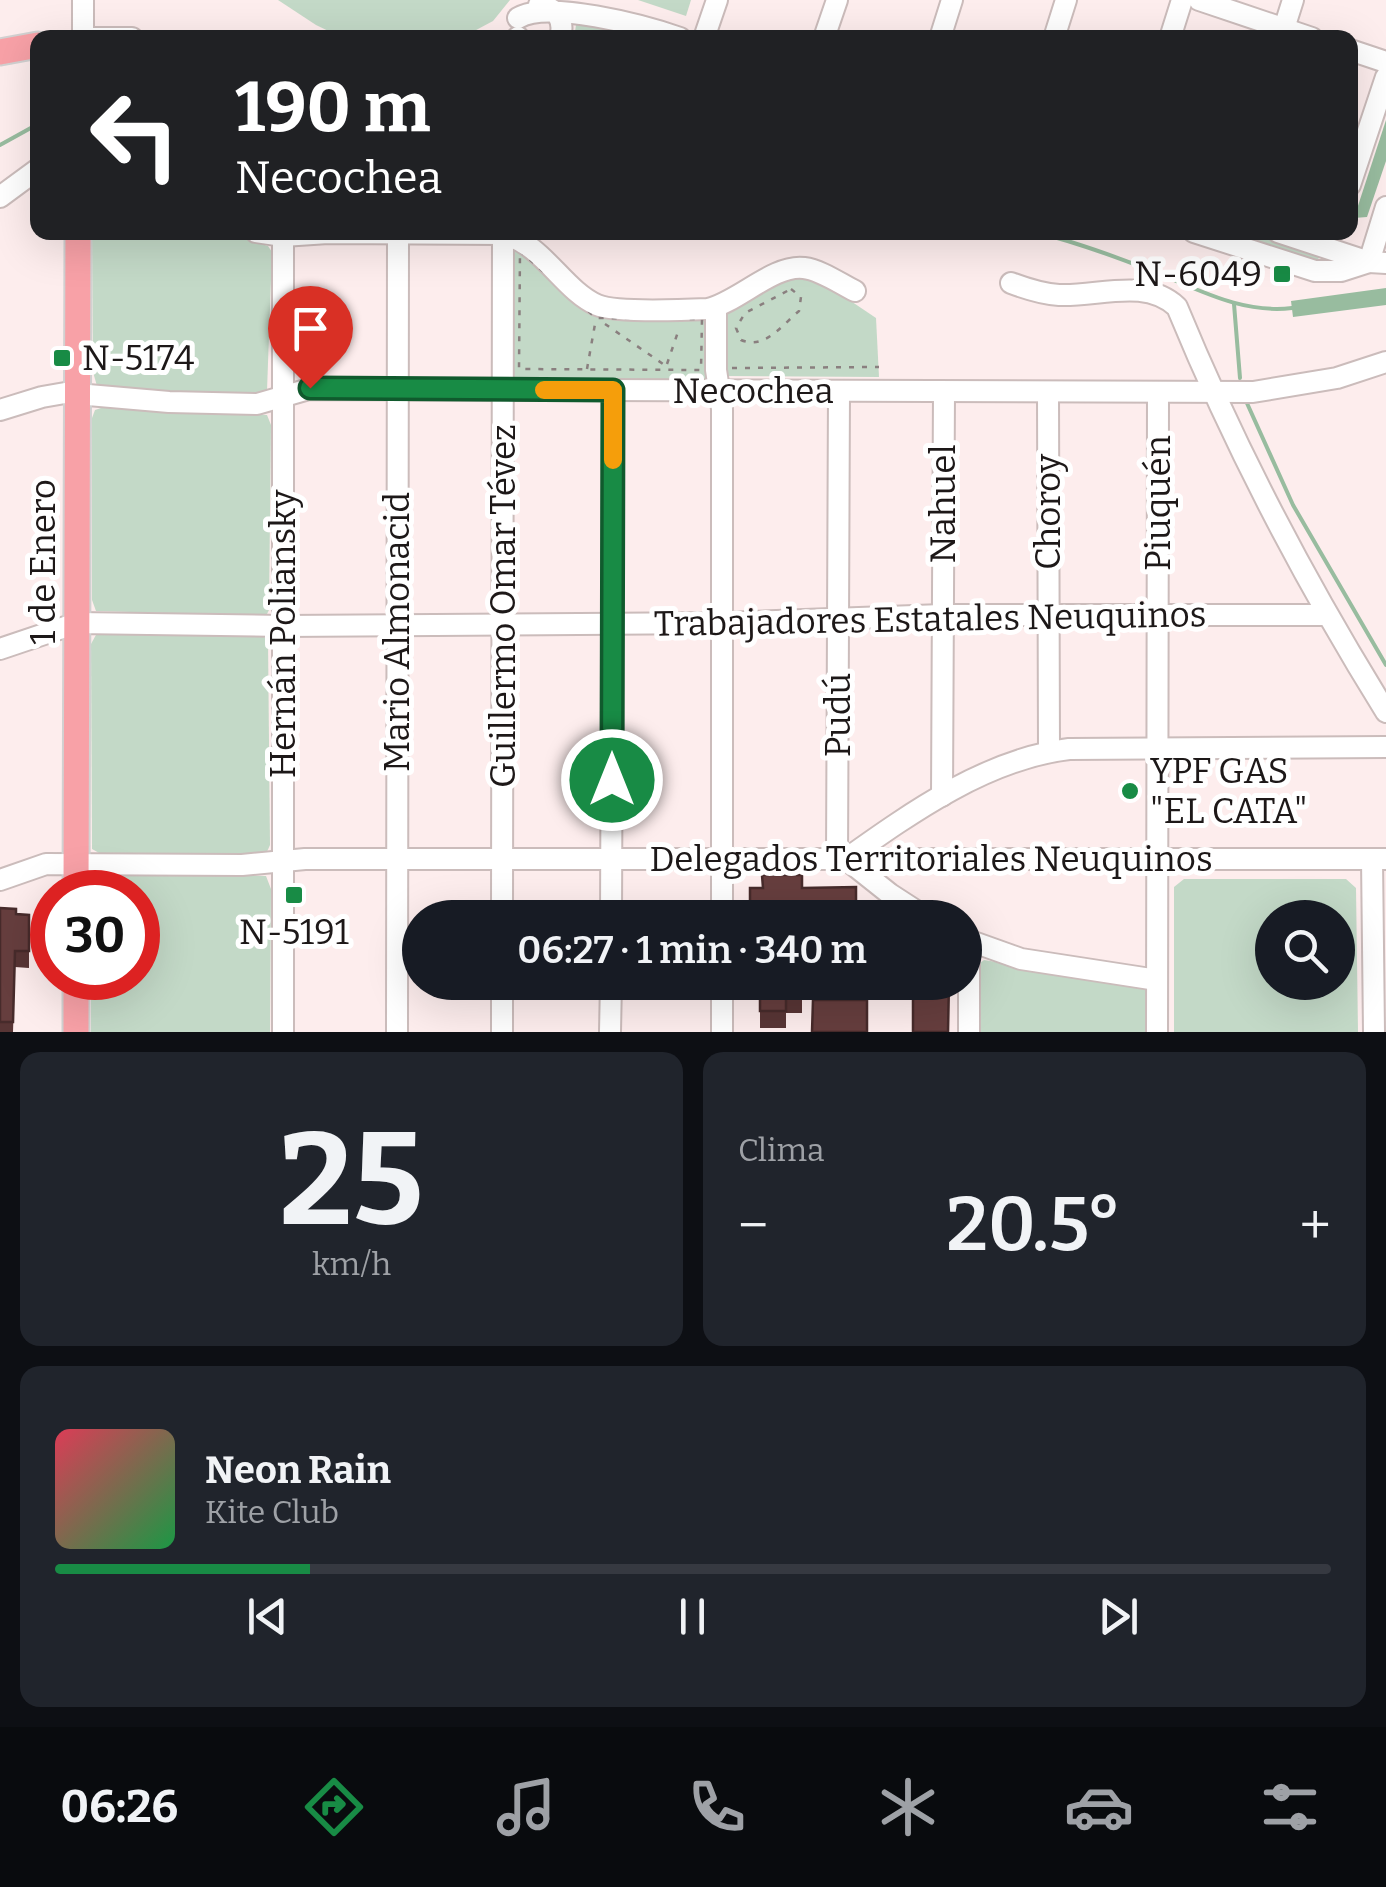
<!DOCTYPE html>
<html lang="es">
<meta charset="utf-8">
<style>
body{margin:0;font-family:Bitter,serif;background:#20242c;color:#f1f3f6;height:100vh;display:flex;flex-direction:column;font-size:38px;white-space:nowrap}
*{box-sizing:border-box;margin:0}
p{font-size:32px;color:#9ea1a6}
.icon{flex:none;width:55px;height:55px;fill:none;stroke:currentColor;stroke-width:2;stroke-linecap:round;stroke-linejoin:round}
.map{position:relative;height:1032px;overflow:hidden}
.side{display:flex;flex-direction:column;gap:20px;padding:20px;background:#0d0f14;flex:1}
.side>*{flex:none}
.top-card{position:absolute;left:30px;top:30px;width:1328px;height:210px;border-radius:20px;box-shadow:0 10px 40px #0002;background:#202124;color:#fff;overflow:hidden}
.fabs{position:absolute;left:1255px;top:900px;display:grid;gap:20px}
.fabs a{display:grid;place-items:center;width:100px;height:100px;border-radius:50%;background:#171b24;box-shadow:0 10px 40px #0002;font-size:50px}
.speed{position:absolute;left:30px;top:870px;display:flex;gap:20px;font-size:50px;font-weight:700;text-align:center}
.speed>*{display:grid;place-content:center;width:130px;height:130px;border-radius:50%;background:#171b24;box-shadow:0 10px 40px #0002;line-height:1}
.speed .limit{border:15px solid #d22;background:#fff;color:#111}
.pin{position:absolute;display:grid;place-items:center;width:85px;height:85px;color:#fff;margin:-102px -42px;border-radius:50% 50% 50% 0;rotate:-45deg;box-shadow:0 0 10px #0007}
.pin .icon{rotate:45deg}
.me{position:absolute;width:110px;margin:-55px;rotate:0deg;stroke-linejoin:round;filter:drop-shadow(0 0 8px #0008)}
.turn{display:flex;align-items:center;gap:35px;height:210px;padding:0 40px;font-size:45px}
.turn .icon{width:130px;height:130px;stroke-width:2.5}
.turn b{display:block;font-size:70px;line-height:85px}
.big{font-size:75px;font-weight:600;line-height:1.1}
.side .widget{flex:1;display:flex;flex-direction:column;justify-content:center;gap:15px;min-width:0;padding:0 35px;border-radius:20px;background:#20242c}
.side .dial{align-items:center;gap:0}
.dial b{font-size:130px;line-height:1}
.song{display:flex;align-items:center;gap:30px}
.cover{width:120px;height:120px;border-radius:15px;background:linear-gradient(135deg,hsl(350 70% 55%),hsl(140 70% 35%))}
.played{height:10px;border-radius:5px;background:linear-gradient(90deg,#188b45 20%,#363941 20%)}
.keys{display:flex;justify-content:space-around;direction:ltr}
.heat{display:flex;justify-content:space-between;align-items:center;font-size:55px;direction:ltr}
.side .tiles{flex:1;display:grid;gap:20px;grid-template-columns:1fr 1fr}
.widget:last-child{grid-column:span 2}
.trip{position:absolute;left:402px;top:900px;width:580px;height:100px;border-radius:50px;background:#171b24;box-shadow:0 10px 40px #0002;font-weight:600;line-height:100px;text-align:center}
.menu{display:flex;height:160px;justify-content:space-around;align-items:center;background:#090b0e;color:#9ea1a6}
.menu .icon{width:70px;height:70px}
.menu .current{color:#188b45}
.menu b{font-size:45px;color:#f1f3f6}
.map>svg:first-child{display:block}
</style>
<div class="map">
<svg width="1386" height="1032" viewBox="0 0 1386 1032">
<rect width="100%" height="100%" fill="#fdeded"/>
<g fill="#c3d9c7" fill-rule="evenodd">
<polygon points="278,0 510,0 493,21 463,37 343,38 316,25"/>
<polygon points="638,0 691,0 686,16"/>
<polygon points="578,12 655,38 574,38"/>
<polygon points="92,233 226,233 268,246 272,252 267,391 261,395 184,395 97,386 93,372"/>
<polygon points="1221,233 1253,233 1316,253 1319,258 1315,262"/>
<polygon points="517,242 597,312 710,313 710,383 507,381 508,248"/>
<polygon points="796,276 821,281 876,318 879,377 723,376 723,320 727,311"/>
<polygon points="104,407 267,415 271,425 269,610 266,616 96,611 92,600 92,418 95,410"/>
<polygon points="97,633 260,635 268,639 270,845 266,854 258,857 101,854 92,849 91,644"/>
<polygon points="98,873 266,876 271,889 270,1032 91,1032 91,978 138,978 138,892 90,892 92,877"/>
<path d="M1184 879H1346L1356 888 1358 1032H1174V887ZM1272 918H1338V982H1272Z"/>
<polygon points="984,960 1148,987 1152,1032 975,1032 976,966"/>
</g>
<g fill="#98bc9f">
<polygon points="1386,120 1386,161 1367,217 1354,218"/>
<polygon points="1386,288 1386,305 1293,317 1291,301"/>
</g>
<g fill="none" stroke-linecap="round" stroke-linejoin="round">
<g stroke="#98bc9f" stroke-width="4">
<polyline points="0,145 38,124"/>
<path d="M1035 232C1076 242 1114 256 1152 271 1198 289 1241 314 1292 308"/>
<polyline points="1234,304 1240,378"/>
<polyline points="1246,401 1293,505 1386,665"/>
</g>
<g stroke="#cbbcbb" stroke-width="24">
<g id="minor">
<polyline points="1199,0 1312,38"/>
<path d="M539 5C557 8 565 20 560 38"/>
<path d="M518 18C547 0 643 25 680 38"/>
<polyline points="83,38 83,0"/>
<polyline points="85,38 132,38"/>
<polyline points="517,38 518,37"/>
<polyline points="704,38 717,0"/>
<polyline points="824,38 837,0"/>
<polyline points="940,38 952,0"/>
<polyline points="1054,38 1066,0"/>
<polyline points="1170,38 1182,0"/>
<polyline points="1281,38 1293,0"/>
<polyline points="1350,50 1386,62"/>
<polyline points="1350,185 1386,77"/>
<polyline points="0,197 38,169"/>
<path d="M256 232 283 236 328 233 503 234C543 244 563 290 597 305 616 313 685 310 708 309 738 302 774 264 804 268 821 270 839 283 855 291"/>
<polyline points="1194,232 1315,271 1341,271 1369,262"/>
<polyline points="1278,232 1369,262 1386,263"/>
<polyline points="1369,262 1386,207"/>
<path d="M1011 283C1027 289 1042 294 1059 295 1098 297 1145 277 1177 307 1235 448 1306 583 1386 712"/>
<polyline points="716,308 716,370 722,409 722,918"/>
<polyline points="1048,393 1049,751"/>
<polyline points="0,410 42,397 65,393 169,402 257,404 309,389 1253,392 1337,378 1386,362"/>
<polyline points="0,649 77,623 283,626 722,623 942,615 1325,615"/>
<polyline points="942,796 944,392"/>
<polyline points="837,859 839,391"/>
<polyline points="1372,859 1374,1032"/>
<polyline points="0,880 46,864 242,865 305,859 1386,859"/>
<polyline points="502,918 503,234"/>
<polyline points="611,918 613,390"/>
<path d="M927 918 890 894 846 859C912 812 987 759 1069 749L1386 747"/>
<polyline points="965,939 1021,959 1157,980"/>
<polyline points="283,1032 283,236"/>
<polyline points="397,1032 398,233"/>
<polyline points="502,1032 502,982"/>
<polyline points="610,1032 611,982"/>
<polyline points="722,1032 722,982"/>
<polyline points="969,1032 969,941"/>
<polyline points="1157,1032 1158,393"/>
</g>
</g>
<g stroke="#d2d1d1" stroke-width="29">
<g id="major">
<polyline points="0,52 38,45"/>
<polyline points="76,892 78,232"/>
<polyline points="76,1032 76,978"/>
</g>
</g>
<g stroke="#8a7f7f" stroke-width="2.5" stroke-dasharray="5 8" stroke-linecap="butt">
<polygon points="520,251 596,318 702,319 701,370 519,369"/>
<path d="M791 289 801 297 799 311C782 325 765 350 741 340L736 328 745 313Z"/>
<polyline points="605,324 666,366"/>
<polyline points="667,364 679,329"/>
<polyline points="732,368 879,367"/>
<polyline points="587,369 595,324"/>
</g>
<use href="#minor" stroke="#fff" stroke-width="20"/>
<use href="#major" stroke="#f8a1a7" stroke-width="25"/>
</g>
<g fill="#583535">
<polygon points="856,887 856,918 750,918 750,888"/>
<polygon points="0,908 16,914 29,915 29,968 15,967 13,1032 0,1032"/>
<polygon points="760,982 802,982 802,1013 786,1013 786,1028 760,1028"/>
</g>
<g fill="#663e3e" stroke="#472b2b" stroke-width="2.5">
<polygon points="762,875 802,875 802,888 856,887 856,916 760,918 760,912 750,912 750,888 763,888"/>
<polygon points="0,908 16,909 16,914 29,915 29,951 15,951 13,1022 0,1022"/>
<rect x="922" y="912" width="27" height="6"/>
<polygon points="760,982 802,982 802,996 786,996 786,1011 760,1011"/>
<polygon points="913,982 949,982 948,1032 913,1032"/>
<polygon points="813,1000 867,1000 867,1032 812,1032"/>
</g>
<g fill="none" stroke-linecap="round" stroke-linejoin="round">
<g stroke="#105a2d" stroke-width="25">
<polyline id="route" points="310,388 613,390 612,780"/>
</g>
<use href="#route" stroke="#188b45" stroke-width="18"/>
<polyline stroke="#f59e0b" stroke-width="18" points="544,390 613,390 613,460"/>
</g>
<g fill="#188b45" stroke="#fff" stroke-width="4">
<rect x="1272" y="264" width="20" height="20" rx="5"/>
<rect x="52" y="348" width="20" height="20" rx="5"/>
<circle cx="1130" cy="791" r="10"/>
<rect x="284" y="885" width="20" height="20" rx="5"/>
</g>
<g text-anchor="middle" stroke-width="10" stroke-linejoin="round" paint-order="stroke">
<g font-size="35" fill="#1d1818" stroke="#fff" text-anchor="start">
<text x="1262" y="286" text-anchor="end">N-6049</text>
<text x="82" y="370">N-5174</text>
<text x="1150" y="783">YPF GAS<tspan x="1150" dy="40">"EL CATA"</tspan></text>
<text x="294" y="944" text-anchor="middle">N-5191</text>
</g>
<g font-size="35" fill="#1d1818" stroke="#fff">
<text x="753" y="403">Necochea</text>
<text transform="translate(1158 503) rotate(-90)" y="12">Piuquén</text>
<text transform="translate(943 504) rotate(-90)" y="12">Nahuel</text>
<text transform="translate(1048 512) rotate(-90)" y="12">Choroy</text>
<text transform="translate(43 562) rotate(-90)" y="12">1 de Enero</text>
<text transform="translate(503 606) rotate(-90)" y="12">Guillermo Omar Tévez</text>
<text transform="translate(930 619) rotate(-1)" y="12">Trabajadores Estatales Neuquinos</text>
<text transform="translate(397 632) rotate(-90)" y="12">Mario Almonacid</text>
<text transform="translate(283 634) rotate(-90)" y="12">Hernán Poliansky</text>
<text transform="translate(838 715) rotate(-90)" y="12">Pudú</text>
<text x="931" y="871">Delegados Territoriales Neuquinos</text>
</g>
</g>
</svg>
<div class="fabs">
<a><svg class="icon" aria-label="search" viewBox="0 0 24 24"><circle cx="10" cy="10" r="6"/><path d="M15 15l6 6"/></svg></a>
</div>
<div class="speed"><div class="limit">30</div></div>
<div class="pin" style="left:310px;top:388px;background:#d93025"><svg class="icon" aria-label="arrive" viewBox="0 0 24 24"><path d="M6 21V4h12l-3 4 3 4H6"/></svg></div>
<svg class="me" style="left:612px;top:780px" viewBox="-20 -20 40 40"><circle r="17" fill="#188b45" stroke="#fff" stroke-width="3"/><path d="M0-11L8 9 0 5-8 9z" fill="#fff"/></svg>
<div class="trip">06:27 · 1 min · 340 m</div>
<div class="top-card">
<div class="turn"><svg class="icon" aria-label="left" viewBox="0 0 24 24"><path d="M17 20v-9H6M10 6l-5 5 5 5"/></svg><div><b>190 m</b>Necochea</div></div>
</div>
</div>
<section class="side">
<div class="tiles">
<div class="widget dial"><b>25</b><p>km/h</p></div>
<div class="widget"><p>Clima</p>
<div class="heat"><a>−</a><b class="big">20.5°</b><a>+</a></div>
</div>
<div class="widget">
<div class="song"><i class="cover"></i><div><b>Neon Rain</b><p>Kite Club</p></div></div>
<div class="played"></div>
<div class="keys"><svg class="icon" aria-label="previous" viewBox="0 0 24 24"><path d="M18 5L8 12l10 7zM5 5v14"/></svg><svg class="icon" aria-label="pause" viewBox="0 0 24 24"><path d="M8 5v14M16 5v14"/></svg><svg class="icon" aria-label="next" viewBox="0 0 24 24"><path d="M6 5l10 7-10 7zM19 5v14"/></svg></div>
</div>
</div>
</section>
<nav class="menu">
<b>06:26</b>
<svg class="icon current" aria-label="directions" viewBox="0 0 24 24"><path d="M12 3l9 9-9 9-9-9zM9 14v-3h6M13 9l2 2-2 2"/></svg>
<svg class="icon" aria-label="music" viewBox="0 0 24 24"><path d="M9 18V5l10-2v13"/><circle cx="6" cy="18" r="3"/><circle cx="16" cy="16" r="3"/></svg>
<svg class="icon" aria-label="phone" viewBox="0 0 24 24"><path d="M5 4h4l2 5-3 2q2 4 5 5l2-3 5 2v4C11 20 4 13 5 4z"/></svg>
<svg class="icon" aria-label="climate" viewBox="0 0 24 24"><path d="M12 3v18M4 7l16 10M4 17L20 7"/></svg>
<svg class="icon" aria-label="car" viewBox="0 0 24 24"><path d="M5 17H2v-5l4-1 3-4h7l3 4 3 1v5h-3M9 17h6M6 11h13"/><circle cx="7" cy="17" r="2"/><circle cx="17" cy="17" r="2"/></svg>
<svg class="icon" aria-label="filters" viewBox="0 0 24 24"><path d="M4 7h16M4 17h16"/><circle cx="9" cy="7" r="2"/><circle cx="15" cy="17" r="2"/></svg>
</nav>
